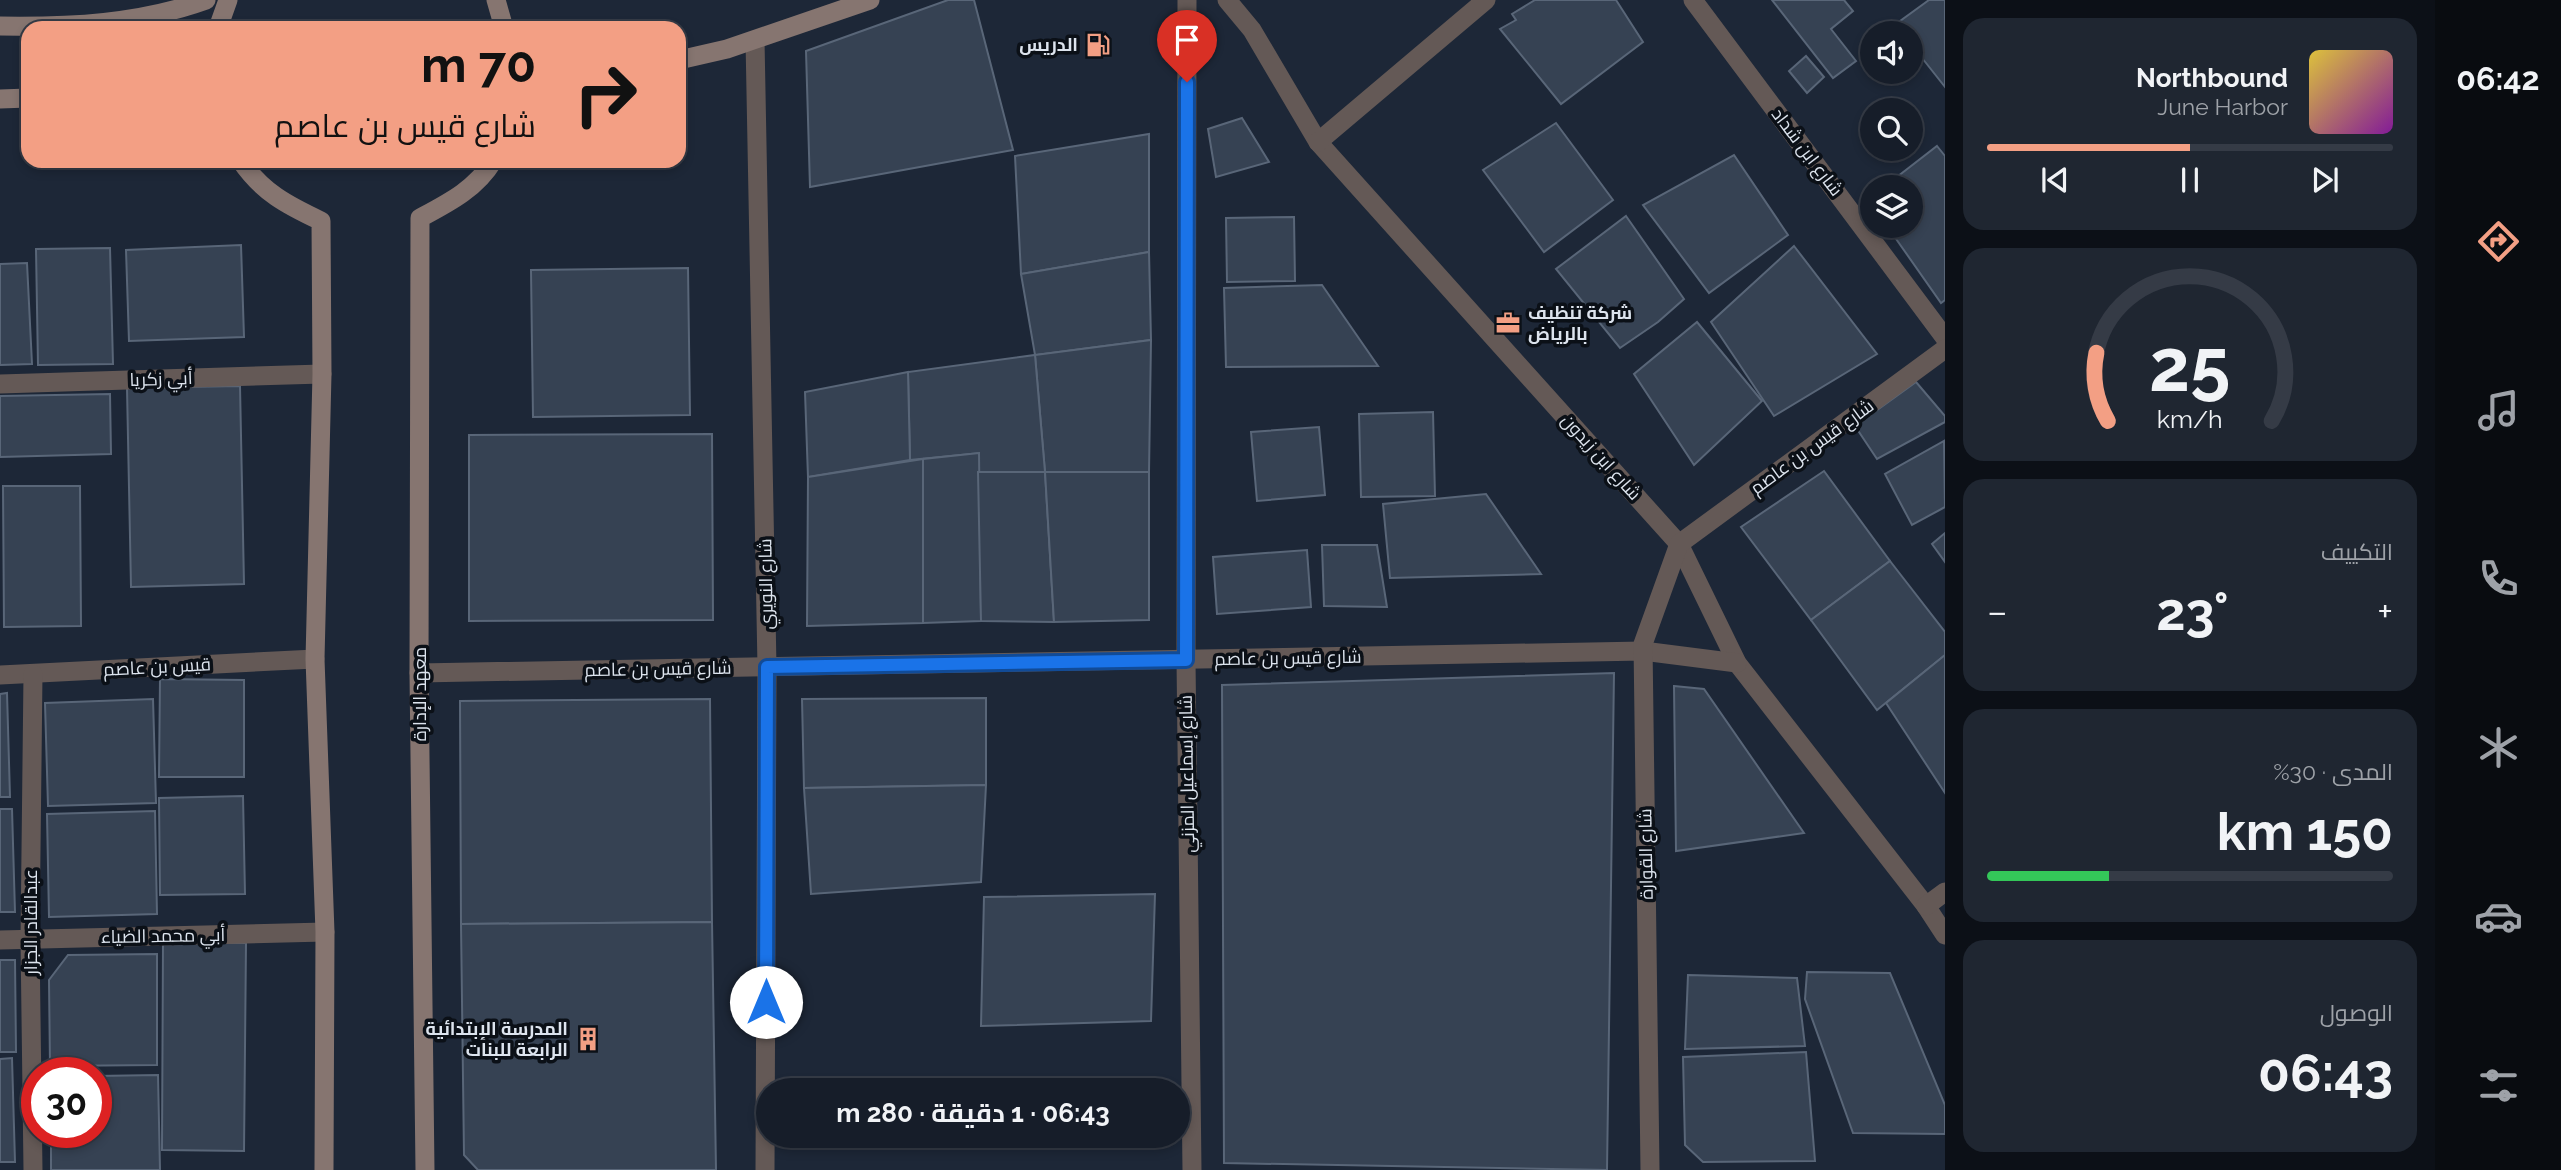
<!DOCTYPE html>
<html lang="ar">
<meta charset="utf-8">
<style>
body{margin:0;font-family:Raleway,Cairo,sans-serif;background:#1f2631;color:#f1f3f6;direction:rtl;height:100vh;display:flex;flex-direction:column;font-size:26px;white-space:nowrap}
*{box-sizing:border-box;margin:0}
p{font-size:23px;color:#9ea2a8}
.icon{flex:none;width:38px;height:38px;fill:none;stroke:currentColor;stroke-width:2;stroke-linecap:round;stroke-linejoin:round}
.map{position:relative;flex:1;overflow:hidden;direction:ltr}
.side{display:flex;flex-direction:column;gap:18px;padding:18px;background:#0c1017;width:490px}
.side>*{flex:none}
.hud{position:absolute;left:21px;top:21px;width:665px;height:147px;border-radius:21px;box-shadow:0 4px 10px #0003,0 0 0 2px #353b46;direction:rtl;background:#f39f84;color:#111;overflow:hidden}
.buttons{position:absolute;left:1860px;top:21px;display:grid;gap:14px}
.buttons a{display:grid;place-items:center;width:63px;height:63px;border-radius:50%;background:#161d29;box-shadow:0 4px 10px #0003,0 0 0 2px #353b46;font-size:35px}
.speed{position:absolute;left:21px;top:1057px;display:flex;gap:14px;font-size:35px;font-weight:700;text-align:center}
.speed>*{display:grid;place-content:center;width:91px;height:91px;border-radius:50%;background:#161d29;box-shadow:0 4px 10px #0003,0 0 0 2px #353b46;line-height:1}
.speed .limit{border:10px solid #d22;background:#fff;color:#111}
.pin{position:absolute;display:grid;place-items:center;width:60px;height:60px;color:#fff;margin:-72px -30px;border-radius:50% 50% 50% 0;rotate:-45deg;box-shadow:0 0 7px #0007}
.pin .icon{rotate:45deg}
.me{position:absolute;width:77px;margin:-38px;rotate:0deg;stroke-linejoin:round;filter:drop-shadow(0 0 5px #0008)}
.turn{display:flex;align-items:center;gap:24px;height:147px;padding:0 35px;font-size:32px}
.turn .icon{width:91px;height:91px;stroke-width:2.5}
.turn b{display:block;font-size:49px;line-height:60px}
.big{font-size:52px;font-weight:700;line-height:1.1}
.side .widget{flex:1;display:flex;flex-direction:column;justify-content:center;gap:10px;min-width:0;padding:0 24px;border-radius:21px;background:#1f2631}
.side .dial{align-items:center;gap:0}
.dial svg{height:182px;overflow:visible;fill:none;stroke:#353b46;stroke-width:7;stroke-linecap:round;text-anchor:middle}
.dial text{fill:#f1f3f6;stroke:none}
.song{display:flex;align-items:center;gap:21px}
.cover{width:84px;height:84px;border-radius:10px;background:linear-gradient(135deg,hsl(50 70% 55%),hsl(290 70% 35%))}
.played{height:7px;border-radius:4px;background:linear-gradient(90deg,#f39f84 50%,#353b46 50%)}
.keys{display:flex;justify-content:space-around;direction:ltr}
.heat{display:flex;justify-content:space-between;align-items:center;font-size:38px;direction:ltr}
.charge{height:10px;border-radius:5px;background:linear-gradient(90deg,#34c759 30%,#353b46 0)}
.trip{position:absolute;left:756px;top:1078px;width:434px;height:70px;border-radius:35px;background:#161d29;box-shadow:0 4px 10px #0003,0 0 0 2px #353b46;font-weight:700;line-height:70px;text-align:center;direction:rtl}
main{display:flex;flex:1;min-height:0}
.tab-bar{display:flex;flex-direction:column;width:126px;justify-content:space-around;align-items:center;background:#090c10;color:#9ea2a8}
.tab-bar .icon{width:49px;height:49px}
.tab-bar .active{color:#f39f84}
.tab-bar b{font-size:32px;color:#f1f3f6}
.map>svg:first-child{display:block}
</style>
<main>
<nav class="tab-bar">
<b>06:42</b>
<svg class="icon active" aria-label="directions" viewBox="0 0 24 24"><path d="M12 3l9 9-9 9-9-9zM9 14v-3h6M13 9l2 2-2 2"/></svg>
<svg class="icon" aria-label="music" viewBox="0 0 24 24"><path d="M9 18V5l10-2v13"/><circle cx="6" cy="18" r="3"/><circle cx="16" cy="16" r="3"/></svg>
<svg class="icon" aria-label="phone" viewBox="0 0 24 24"><path d="M5 4h4l2 5-3 2q2 4 5 5l2-3 5 2v4C11 20 4 13 5 4z"/></svg>
<svg class="icon" aria-label="climate" viewBox="0 0 24 24"><path d="M12 3v18M4 7l16 10M4 17L20 7"/></svg>
<svg class="icon" aria-label="car" viewBox="0 0 24 24"><path d="M5 17H2v-5l4-1 3-4h7l3 4 3 1v5h-3M9 17h6M6 11h13"/><circle cx="7" cy="17" r="2"/><circle cx="17" cy="17" r="2"/></svg>
<svg class="icon" aria-label="filters" viewBox="0 0 24 24"><path d="M4 7h16M4 17h16"/><circle cx="9" cy="7" r="2"/><circle cx="15" cy="17" r="2"/></svg>
</nav>
<section class="side">
<div class="widget">
<div class="song"><i class="cover"></i><div><b>Northbound</b><p>June Harbor</p></div></div>
<div class="played"></div>
<div class="keys"><svg class="icon" aria-label="previous" viewBox="0 0 24 24"><path d="M18 5L8 12l10 7zM5 5v14"/></svg><svg class="icon" aria-label="pause" viewBox="0 0 24 24"><path d="M8 5v14M16 5v14"/></svg><svg class="icon" aria-label="next" viewBox="0 0 24 24"><path d="M6 5l10 7-10 7zM19 5v14"/></svg></div>
</div>
<div class="widget dial"><svg viewBox="0 0 100 80">
<path d="M14 69A42 42 0 1 1 86 69"/>
<path d="M14 69A42 42 0 0 1 9 39" stroke="#f39f84"/>
<text x="50" y="56" font-size="32" font-weight="700">25</text>
<text x="50" y="72" font-size="11">km/h</text>
</svg></div>
<div class="widget"><p>التكييف</p>
<div class="heat"><a>−</a><b class="big">23°</b><a>+</a></div>
</div>
<div class="widget"><p>المدى · 30%</p><b class="big">150 km</b><div class="charge"></div></div>
<div class="widget"><p>الوصول</p><b class="big">06:43</b></div>
</section>
<div class="map">
<svg width="1945" height="1170" viewBox="0 0 1945 1170">
<rect width="100%" height="100%" fill="#1d2737"/>
<g fill="#364253" stroke="#596678" stroke-width="2">
<polygon points="948,0 974,0 1013,150 810,187 806,51"/>
<polygon points="1535,0 1616,0 1643,42 1561,104 1500,29 1516,20 1512,14"/>
<polygon points="1772,0 1844,0 1853,11 1831,29 1856,61 1833,78"/>
<polygon points="1929,0 1945,0 1945,87 1911,44 1911,33 1903,33 1896,24"/>
<polygon points="1806,56 1824,77 1807,93 1789,71"/>
<polygon points="1242,118 1269,162 1216,177 1208,129"/>
<polygon points="1556,123 1613,200 1544,252 1483,170"/>
<polygon points="1149,134 1149,252 1021,274 1015,156"/>
<polygon points="1937,146 1945,156 1945,300 1941,303 1887,226 1911,226 1911,187 1884,187"/>
<polygon points="1734,155 1788,235 1709,293 1643,205"/>
<polygon points="1626,216 1684,299 1658,322 1620,348 1556,269"/>
<polygon points="1294,217 1295,281 1227,282 1226,218"/>
<polygon points="241,245 244,337 129,341 126,250"/>
<polygon points="1794,246 1877,354 1774,416 1711,322"/>
<polygon points="110,248 113,364 38,365 36,249"/>
<polygon points="1149,252 1151,340 1035,355 1021,274"/>
<polygon points="27,263 32,364 0,365 0,264"/>
<polygon points="688,268 690,415 533,417 531,270"/>
<polygon points="1322,285 1378,366 1226,367 1224,288"/>
<polygon points="1697,322 1762,401 1694,465 1634,374"/>
<polygon points="1151,340 1149,472 1045,472 1035,355"/>
<polygon points="1035,355 1045,472 978,472 979,453 910,460 908,372"/>
<polygon points="908,372 910,460 808,477 805,392"/>
<polygon points="1916,382 1945,416 1945,422 1877,459 1855,426"/>
<polygon points="240,386 244,584 131,587 127,388"/>
<polygon points="110,394 111,454 0,457 0,396"/>
<polygon points="1433,412 1435,496 1361,497 1359,414"/>
<polygon points="1319,427 1325,495 1257,501 1251,432"/>
<polygon points="712,434 713,620 469,621 469,435"/>
<polygon points="1944,441 1945,507 1912,525 1885,474"/>
<polygon points="979,453 981,621 923,623 923,459"/>
<polygon points="923,459 923,623 807,626 808,477"/>
<polygon points="1824,471 1890,561 1811,620 1741,527"/>
<polygon points="978,472 1045,472 1054,622 981,621"/>
<polygon points="1045,472 1149,472 1149,620 1054,622"/>
<polygon points="3,486 80,486 81,626 4,627"/>
<polygon points="1486,494 1541,574 1390,578 1383,504"/>
<polygon points="1945,533 1945,562 1932,544"/>
<polygon points="1322,545 1377,545 1387,607 1324,606"/>
<polygon points="1307,550 1311,607 1217,614 1213,557"/>
<polygon points="1890,561 1945,632 1945,655 1877,710 1811,620"/>
<polygon points="1945,655 1945,793 1886,703"/>
<polygon points="1614,673 1607,1170 1224,1163 1222,685"/>
<polygon points="160,679 244,680 244,777 159,777"/>
<polygon points="1674,686 1704,689 1804,833 1676,851"/>
<polygon points="7,693 10,797 0,797 0,694"/>
<polygon points="986,698 986,785 804,788 802,699"/>
<polygon points="153,699 156,803 48,806 45,703"/>
<polygon points="710,699 712,922 461,924 460,701"/>
<polygon points="986,785 981,882 811,894 804,788"/>
<polygon points="243,796 245,894 160,895 159,798"/>
<polygon points="0,809 12,809 15,912 0,912"/>
<polygon points="155,811 157,914 49,917 47,814"/>
<polygon points="1155,894 1151,1021 981,1026 984,897"/>
<polygon points="712,922 716,1170 478,1170 464,1155 461,924"/>
<polygon points="163,942 246,943 244,1151 162,1150"/>
<polygon points="157,954 157,1065 50,1066 49,980 68,955"/>
<polygon points="0,960 15,960 16,1052 0,1052"/>
<polygon points="1807,972 1890,973 1945,1105 1945,1134 1853,1133 1805,999"/>
<polygon points="1688,975 1797,978 1805,1046 1685,1049"/>
<polygon points="1806,1052 1815,1161 1703,1162 1685,1145 1683,1057"/>
<polygon points="12,1058 15,1162 0,1162 0,1059"/>
<polygon points="158,1075 160,1170 51,1170 51,1132 96,1132 96,1076"/>
</g>
<g fill="none" stroke-linecap="round" stroke-linejoin="round">
<g stroke="#645956" stroke-width="19">
<polyline points="1187,0 1186,660 1192,1170"/>
<polyline points="1227,0 1252,30 1318,142 1679,544 1737,663 1926,906 1945,935"/>
<polyline points="1693,0 1945,338"/>
<polyline points="755,40 767,667 765,1170"/>
<polyline points="1318,142 1486,0"/>
<polyline points="0,384 322,374"/>
<polyline points="419,673 1643,651 1737,663"/>
<polyline points="0,675 315,659"/>
<polyline points="1926,906 1945,892"/>
<polyline points="0,940 325,932"/>
<polyline points="33,1170 30,939 33,674"/>
<polyline points="1650,1170 1643,644 1679,544 1945,349"/>
</g>
<g stroke="#867570" stroke-width="19">
<polyline points="496,0 504,28"/>
<path d="M0 26C70 27 139 24 206 0"/>
<polyline points="218,28 228,0"/>
<polyline points="679,60 727,49 870,0"/>
<polyline points="0,99 28,98"/>
<path d="M241 161C262 192 287 205 321 221L322 374 315 659 325 932 324 1170"/>
<path d="M425 1170 419 673 420 218C448 203 476 189 493 161"/>
</g>
</g>
<g fill="none" stroke-linecap="round" stroke-linejoin="round">
<g stroke="#114b97" stroke-width="18">
<polyline id="route" points="766,1002 767,667 1186,660 1187,82"/>
</g>
<use href="#route" stroke="#1a73e8" stroke-width="12"/>
</g>
<defs>
<g id="fuel-bare" transform="scale(1.89)"><path d="M-5.5-6h7V0h2V4h1.3V-2.5L3-4.5l.8-.8L6-3V5H2.5V1h-1V6h-7ZM-4.2-4.7v3.2H.2V-4.7Z" fill="#f39f84" stroke="#0b1017" stroke-width="2.5" paint-order="stroke"/></g>
<g id="office-bare" transform="scale(1.89)"><path d="M-6-3h4V-5.5h4V-3h4V5H-6ZM-1-4.5V-3h2v-1.5ZM-6 0V1H6V0Z" fill="#f39f84" stroke="#0b1017" stroke-width="2.5" paint-order="stroke"/></g>
<g id="building-bare" transform="scale(1.89)"><path d="M-4-6H4V6H1V3H-1V6H-4ZM-2.5-4.3h1.7v1.8h-1.7ZM.8-4.3h1.7v1.8H.8ZM-2.5-1h1.7V.8h-1.7ZM.8-1h1.7V.8H.8Z" fill="#f39f84" stroke="#0b1017" stroke-width="2.5" paint-order="stroke"/></g>
</defs>
<g fill-rule="evenodd">
<use href="#fuel-bare" x="1098" y="45"/>
<use href="#office-bare" x="1508" y="323"/>
<use href="#building-bare" x="588" y="1039"/>
</g>
<g text-anchor="middle" stroke-width="7" stroke-linejoin="round" paint-order="stroke">
<g font-size="18" font-weight="bold" fill="#dde4ee" stroke="#0b1017" text-anchor="end">
<text x="1078" y="51">الدريس</text>
<text x="1528" y="319" text-anchor="start">شركة تنظيف<tspan x="1528" dy="21">بالرياض</tspan></text>
<text x="568" y="1035">المدرسة الإبتدائية<tspan x="568" dy="21">الرابعة للبنات</tspan></text>
</g>
<g font-size="18" fill="#dde4ee" stroke="#0b1017">
<text transform="translate(1807 152) rotate(53)" y="6">شارع ابن شداد</text>
<text transform="translate(161 379) rotate(-2)" y="6">أبي زكريا</text>
<text transform="translate(1812 447) rotate(-36)" y="6">شارع قيس بن عاصم</text>
<text transform="translate(1601 457) rotate(48)" y="6">شارع ابن زيدون</text>
<text transform="translate(766 584) rotate(-91)" y="6">شارع النويري</text>
<text transform="translate(1288 658) rotate(-1)" y="6">شارع قيس بن عاصم</text>
<text transform="translate(157 667) rotate(-3)" y="6">قيس بن عاصم</text>
<text transform="translate(658 669) rotate(-1)" y="6">شارع قيس بن عاصم</text>
<text transform="translate(420 694) rotate(-90)" y="6">معهد الإدارة</text>
<text transform="translate(1187 774) rotate(-91)" y="6">شارع إسماعيل المزني</text>
<text transform="translate(1646 854) rotate(-91)" y="6">شارع القوارة</text>
<text transform="translate(31 922) rotate(-90)" y="6">عبدالقادر الجزار</text>
<text transform="translate(163 936) rotate(-1)" y="6">أبي محمد الضياء</text>
</g>
</g>
</svg>
<div class="buttons">
<a><svg class="icon" aria-label="sound" viewBox="0 0 24 24"><path d="M4 9h4l5-4v14l-5-4H4zM17 9q2 3 0 6"/></svg></a>
<a><svg class="icon" aria-label="search" viewBox="0 0 24 24"><circle cx="10" cy="10" r="6"/><path d="M15 15l6 6"/></svg></a>
<a><svg class="icon" aria-label="layers" viewBox="0 0 24 24"><path d="M12 4l9 5-9 5-9-5zM3 14l9 5 9-5"/></svg></a>
</div>
<div class="speed"><div class="limit">30</div></div>
<div class="pin" style="left:1187px;top:82px;background:#d93025"><svg class="icon" aria-label="arrive" viewBox="0 0 24 24"><path d="M6 21V4h12l-3 4 3 4H6"/></svg></div>
<svg class="me" style="left:766px;top:1002px" viewBox="-20 -20 40 40"><circle r="19" fill="#fff"/><path d="M0-13L10 11 0 6-10 11z" fill="#1a73e8"/></svg>
<div class="trip">06:43 · 1 دقيقة · 280 m</div>
<div class="hud">
<div class="turn"><svg class="icon" aria-label="right" viewBox="0 0 24 24"><path d="M7 20v-9h11M14 6l5 5-5 5"/></svg><div><b>70 m</b>شارع قيس بن عاصم</div></div>
</div>
</div>
</main>
